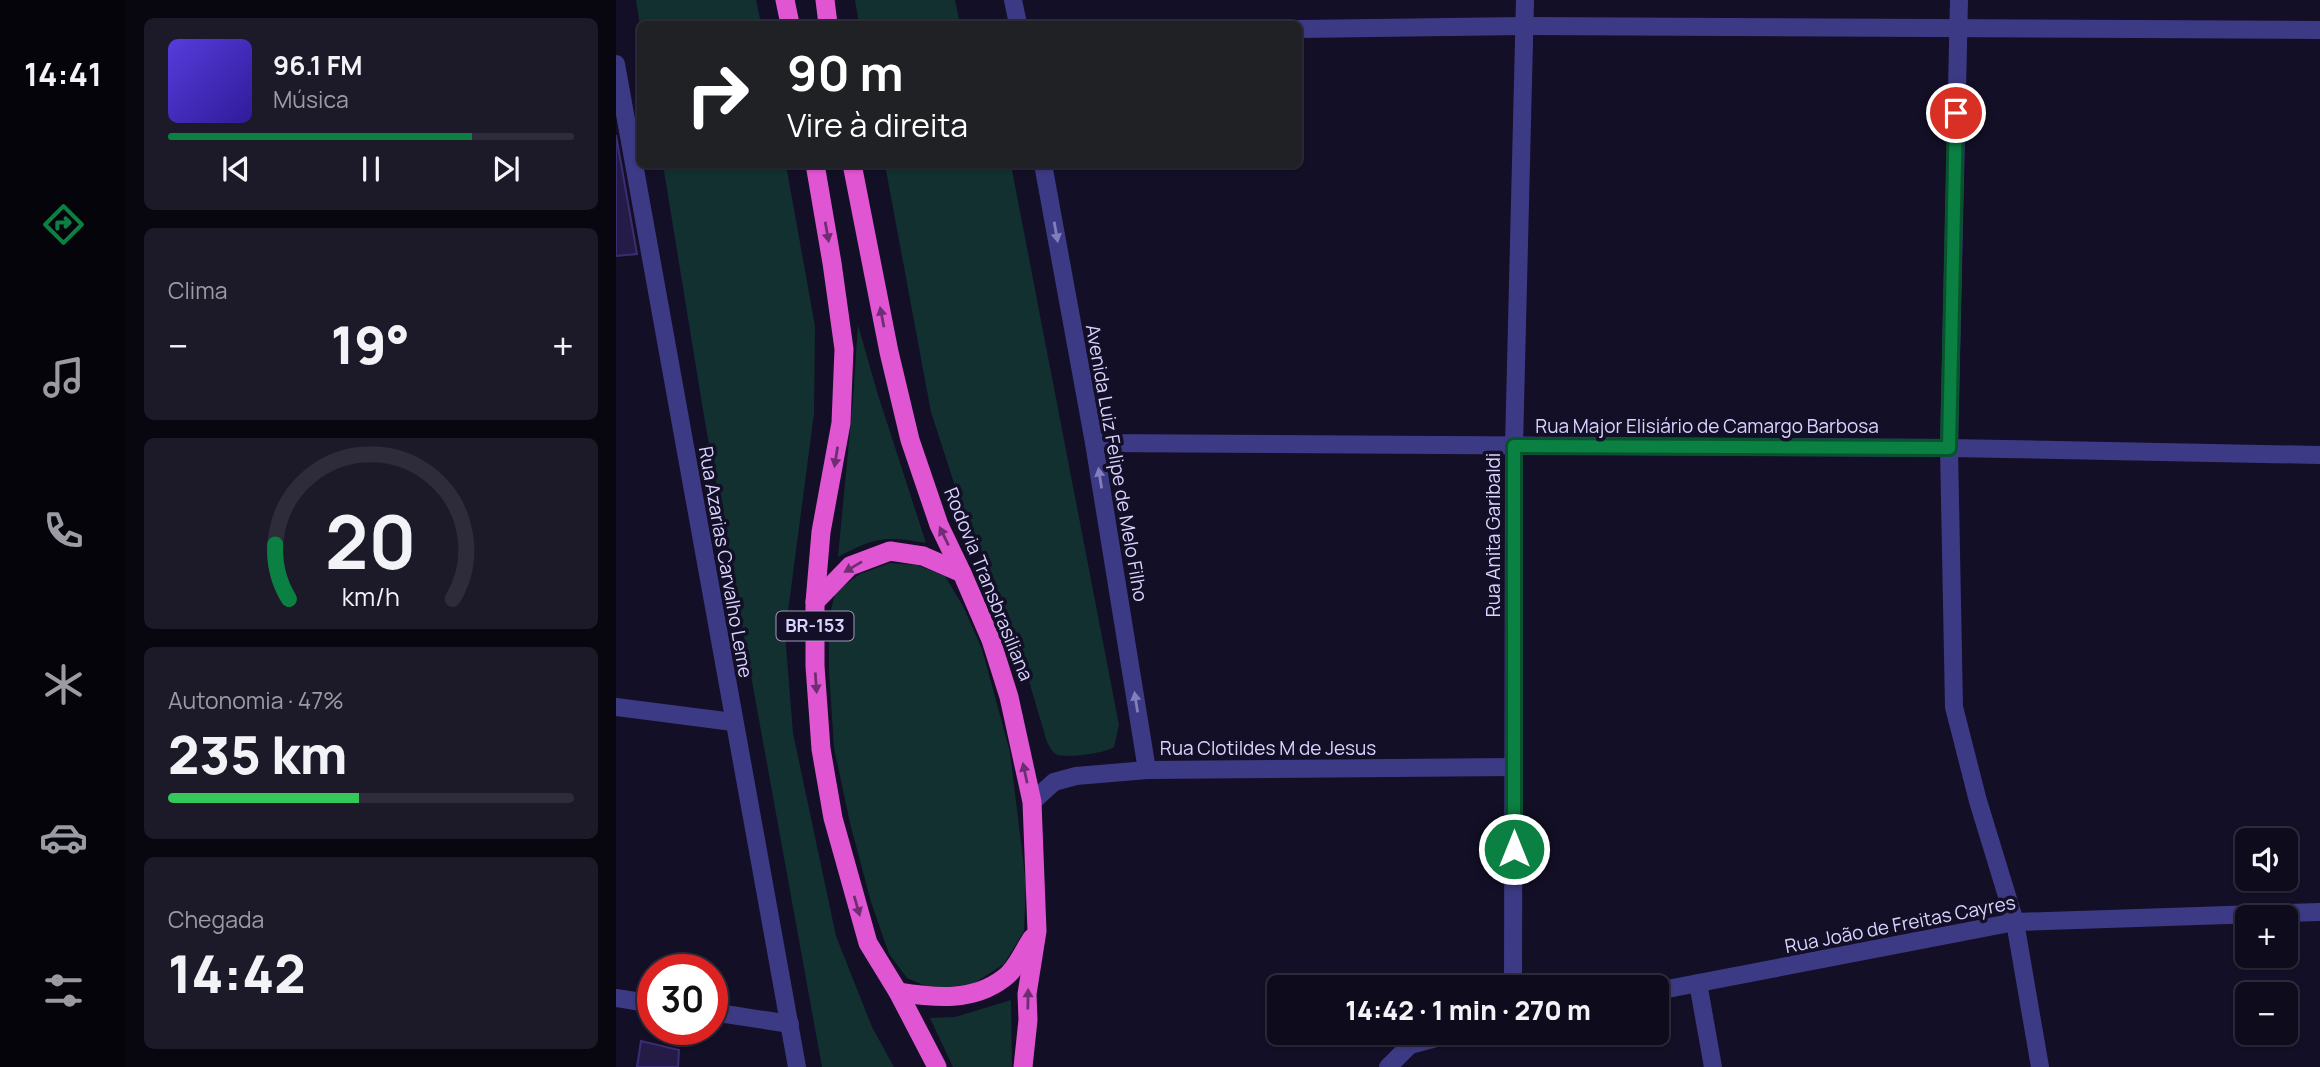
<!DOCTYPE html>
<html lang="pt">
<meta charset="utf-8">
<style>
body{margin:0;font-family:Manrope,sans-serif;background:#1c1929;color:#f1f3f6;height:100vh;display:flex;flex-direction:column;font-size:26px;white-space:nowrap}
*{box-sizing:border-box;margin:0}
p{font-size:23px;color:#9b9ba3}
.icon{flex:none;width:38px;height:38px;fill:none;stroke:currentColor;stroke-width:2;stroke-linecap:round;stroke-linejoin:round}
.map{position:relative;flex:1;overflow:hidden}
.details{display:flex;flex-direction:column;gap:18px;padding:18px;background:#08060f;width:490px}
.details>*{flex:none}
.guide{position:absolute;left:21px;top:21px;width:665px;height:147px;border-radius:10px;box-shadow:0 2px 5px #0004,0 0 0 2px #2e2b3b;background:#202124;color:#fff;overflow:hidden}
.buttons{position:absolute;left:1619px;top:828px;display:grid;gap:14px}
.buttons a{display:grid;place-items:center;width:63px;height:63px;border-radius:10px;background:#0e0b1c;box-shadow:0 2px 5px #0004,0 0 0 2px #2e2b3b;font-size:35px}
.speed{position:absolute;left:21px;top:954px;display:flex;gap:14px;font-size:35px;font-weight:700;text-align:center}
.speed>*{display:grid;place-content:center;width:91px;height:91px;border-radius:50%;background:#0e0b1c;box-shadow:0 2px 5px #0004,0 0 0 2px #2e2b3b;line-height:1}
.speed .limit{border:10px solid #d22;background:#fff;color:#111}
.pin{position:absolute;display:grid;place-items:center;width:60px;height:60px;color:#fff;margin:-30px;border:4px solid #fff;border-radius:50%;box-shadow:0 2px 7px #0007}
.me{position:absolute;width:77px;margin:-38px;rotate:0deg;stroke-linejoin:round;filter:drop-shadow(0 0 5px #0008)}
.turn{display:flex;align-items:center;gap:24px;height:147px;padding:0 35px;font-size:32px}
.turn .icon{width:91px;height:91px;stroke-width:2.5}
.turn b{display:block;font-size:49px;line-height:60px}
.big{font-size:52px;font-weight:800;line-height:1.1}
.details .card{flex:1;display:flex;flex-direction:column;justify-content:center;gap:10px;min-width:0;padding:0 24px;border-radius:10px;background:#1c1929}
.details .dial{align-items:center;gap:0}
.dial svg{height:182px;overflow:visible;fill:none;stroke:#2e2b3b;stroke-width:7;stroke-linecap:round;text-anchor:middle}
.dial text{fill:#f1f3f6;stroke:none}
.song{display:flex;align-items:center;gap:21px}
.cover{width:84px;height:84px;border-radius:10px;background:linear-gradient(135deg,hsl(250 70% 55%),hsl(250 70% 35%))}
.played{height:7px;border-radius:4px;background:linear-gradient(90deg,#0b8043 75%,#2e2b3b 75%)}
.keys{display:flex;justify-content:space-around;direction:ltr}
.heat{display:flex;justify-content:space-between;align-items:center;font-size:38px;direction:ltr}
.charge{height:10px;border-radius:5px;background:linear-gradient(90deg,#34c759 47%,#2e2b3b 0)}
.trip{position:absolute;left:651px;top:975px;width:402px;height:70px;border-radius:10px;background:#0e0b1c;box-shadow:0 2px 5px #0004,0 0 0 2px #2e2b3b;font-weight:800;line-height:70px;text-align:center}
main{display:flex;flex:1;min-height:0}
.menu{display:flex;flex-direction:column;width:126px;justify-content:space-around;align-items:center;background:#06040b;color:#9b9ba3}
.menu .icon{width:49px;height:49px}
.menu .active{color:#0b8043}
.menu b{font-size:32px;color:#f1f3f6}
.map>svg:first-child{display:block}
</style>
<main>
<nav class="menu">
<b>14:41</b>
<svg class="icon active" aria-label="directions" viewBox="0 0 24 24"><path d="M12 3l9 9-9 9-9-9zM9 14v-3h6M13 9l2 2-2 2"/></svg>
<svg class="icon" aria-label="music" viewBox="0 0 24 24"><path d="M9 18V5l10-2v13"/><circle cx="6" cy="18" r="3"/><circle cx="16" cy="16" r="3"/></svg>
<svg class="icon" aria-label="phone" viewBox="0 0 24 24"><path d="M5 4h4l2 5-3 2q2 4 5 5l2-3 5 2v4C11 20 4 13 5 4z"/></svg>
<svg class="icon" aria-label="climate" viewBox="0 0 24 24"><path d="M12 3v18M4 7l16 10M4 17L20 7"/></svg>
<svg class="icon" aria-label="car" viewBox="0 0 24 24"><path d="M5 17H2v-5l4-1 3-4h7l3 4 3 1v5h-3M9 17h6M6 11h13"/><circle cx="7" cy="17" r="2"/><circle cx="17" cy="17" r="2"/></svg>
<svg class="icon" aria-label="filters" viewBox="0 0 24 24"><path d="M4 7h16M4 17h16"/><circle cx="9" cy="7" r="2"/><circle cx="15" cy="17" r="2"/></svg>
</nav>
<section class="details">
<div class="card">
<div class="song"><i class="cover"></i><div><b>96.1 FM</b><p>Música</p></div></div>
<div class="played"></div>
<div class="keys"><svg class="icon" aria-label="previous" viewBox="0 0 24 24"><path d="M18 5L8 12l10 7zM5 5v14"/></svg><svg class="icon" aria-label="pause" viewBox="0 0 24 24"><path d="M8 5v14M16 5v14"/></svg><svg class="icon" aria-label="next" viewBox="0 0 24 24"><path d="M6 5l10 7-10 7zM19 5v14"/></svg></div>
</div>
<div class="card"><p>Clima</p>
<div class="heat"><a>−</a><b class="big">19°</b><a>+</a></div>
</div>
<div class="card dial"><svg viewBox="0 0 100 80">
<path d="M14 69A42 42 0 1 1 86 69"/>
<path d="M14 69A42 42 0 0 1 8 45" stroke="#0b8043"/>
<text x="50" y="56" font-size="32" font-weight="700">20</text>
<text x="50" y="72" font-size="11">km/h</text>
</svg></div>
<div class="card"><p>Autonomia · 47%</p><b class="big">235 km</b><div class="charge"></div></div>
<div class="card"><p>Chegada</p><b class="big">14:42</b></div>
</section>
<div class="map">
<svg width="1704" height="1067" viewBox="0 0 1704 1067">
<rect width="100%" height="100%" fill="#130f26"/>
<g fill="#12302f">
<polygon points="20,0 140,0 145,24 24,26"/>
<polygon points="239,0 339,0 344,24 243,24"/>
<polygon points="47,165 170,165 199,326 198,414 169,634 177,733 220,936 256,1027 278,1067 206,1067 89,422"/>
<path d="M269 165H395L503 725 498 747C490 753 453 758 442 755 436 753 434 747 431 742L407 661 383 594 349 517 315 412Z"/>
<path d="M242 325 262 395 310 543C268 536 260 537 222 557L237 399Z"/>
<polygon points="274,563 301,565 329,576 348,608 366,649 394,752 410,884 408,931 388,964 357,984 317,989 291,978 273,954 255,902 234,823 218,748 213,672 213,620 219,592 244,574"/>
<polygon points="395,1000 396,1067 337,1067 314,1018 339,1017"/>
</g>
<g fill="#241b47" stroke="#3b2d73" stroke-width="2">
<polygon points="0,135 21,254 0,256"/>
<polygon points="25,1041 63,1050 62,1067 21,1067"/>
</g>
<g fill="none" stroke-linecap="round" stroke-linejoin="round">
<g stroke="#3d3a85" stroke-width="18">
<polyline points="397,0 402,24"/>
<polyline points="1343,0 1333,448 1338,707 1362,801 1399,922 1424,1067"/>
<polyline points="682,29 908,26 1704,30"/>
<polyline points="427,164 478,443 531,770"/>
<polyline points="478,443 1333,448 1704,455"/>
<polyline points="0,707 117,722"/>
<polyline points="416,802 438,782 460,776 531,770 898,767"/>
<polyline points="1082,983 1097,1067"/>
<polyline points="897,987 898,446 909,0"/>
<polyline points="1041,991 1399,922 1704,912"/>
<polyline points="0,998 37,1004"/>
<polyline points="96,1012 174,1024"/>
<polyline points="772,1067 794,1045 843,1032"/>
</g>
<polyline stroke="#3d3a85" stroke-width="18" points="0,64 181,1067"/>
<g stroke="#e055d1" stroke-width="19">
<polyline points="169,0 174,24"/>
<polyline points="209,0 212,24"/>
<polyline points="199,164 216,263 228,349 225,423 205,532 199,602 199,666 205,749 217,818 252,943 282,992 321,1067"/>
<polyline points="236,164 273,352 294,440 323,525 346,573 375,640 393,697 416,802 421,931 411,994 412,1020 407,1067"/>
<polyline points="199,602 234,566 274,551 307,556 346,573"/>
<path d="M282 992C319 998 357 1002 388 978 400 970 408 950 416 938"/>
</g>
</g>
<defs><path id="oneway-solid" d="M-6-.8H1V-3.2L6.5 0L1 3.2V.8H-6Z" transform="scale(1.75)"/></defs>
<g fill="#6f2e73">
<use href="#oneway-solid" transform="translate(211 232) rotate(80)"/>
<use href="#oneway-solid" transform="translate(266 317) rotate(-101)"/>
<use href="#oneway-solid" transform="translate(220 457) rotate(99)"/>
<use href="#oneway-solid" transform="translate(328 536) rotate(-116)"/>
<use href="#oneway-solid" transform="translate(237 567) rotate(149)"/>
<use href="#oneway-solid" transform="translate(200 683) rotate(86)"/>
<use href="#oneway-solid" transform="translate(409 773) rotate(-102)"/>
<use href="#oneway-solid" transform="translate(241 906) rotate(74)"/>
<use href="#oneway-solid" transform="translate(412 999) rotate(-89)"/>
</g>
<g fill="#837fbc">
<use href="#oneway-solid" transform="translate(440 232) rotate(80)"/>
<use href="#oneway-solid" transform="translate(484 478) rotate(-99)"/>
<use href="#oneway-solid" transform="translate(520 702) rotate(-99)"/>
</g>
<g fill="none" stroke-linecap="round" stroke-linejoin="round">
<g stroke="#07532c" stroke-width="18">
<polyline id="route" points="898,849 898,446 1333,448 1340,113"/>
</g>
<use href="#route" stroke="#0b8043" stroke-width="12"/>
</g>
<g text-anchor="middle" stroke-width="7" stroke-linejoin="round" paint-order="stroke">
<rect fill="#130f26" stroke="#9e99be" stroke-width="2" x="160.5" y="611.5" width="77" height="29" rx="5"/>
<g font-size="18" font-weight="bold" fill="#d9d4ff">
<text x="199" y="632">BR-153</text>
</g>
<g font-size="19" fill="#d9d4ff" stroke="#130f26">
<text x="1091" y="433">Rua Major Elisiário de Camargo Barbosa</text>
<text transform="translate(501 463) rotate(80)" y="7">Avenida Luiz Felipe de Melo Filho</text>
<text transform="translate(877 535) rotate(-90)" y="7">Rua Anita Garibaldi</text>
<text transform="translate(110 562) rotate(80)" y="7">Rua Azarias Carvalho Leme</text>
<text transform="translate(373 584) rotate(68)" y="7">Rodovia Transbrasiliana</text>
<text x="652" y="755">Rua Clotildes M de Jesus</text>
<text transform="translate(1284 924) rotate(-11)" y="7">Rua João de Freitas Cayres</text>
</g>
</g>
</svg>
<div class="buttons">
<a><svg class="icon" aria-label="sound" viewBox="0 0 24 24"><path d="M4 9h4l5-4v14l-5-4H4zM17 9q2 3 0 6"/></svg></a>
<a>+</a>
<a>−</a>
</div>
<div class="speed"><div class="limit">30</div></div>
<div class="pin" style="left:1340px;top:113px;background:#d93025"><svg class="icon" aria-label="arrive" viewBox="0 0 24 24"><path d="M6 21V4h12l-3 4 3 4H6"/></svg></div>
<svg class="me" style="left:898px;top:849px" viewBox="-20 -20 40 40"><circle r="17" fill="#0b8043" stroke="#fff" stroke-width="3"/><path d="M0-11L8 9 0 5-8 9z" fill="#fff"/></svg>
<div class="trip">14:42 · 1 min · 270 m</div>
<div class="guide">
<div class="turn"><svg class="icon" aria-label="right" viewBox="0 0 24 24"><path d="M7 20v-9h11M14 6l5 5-5 5"/></svg><div><b>90 m</b>Vire à direita</div></div>
</div>
</div>
</main>
